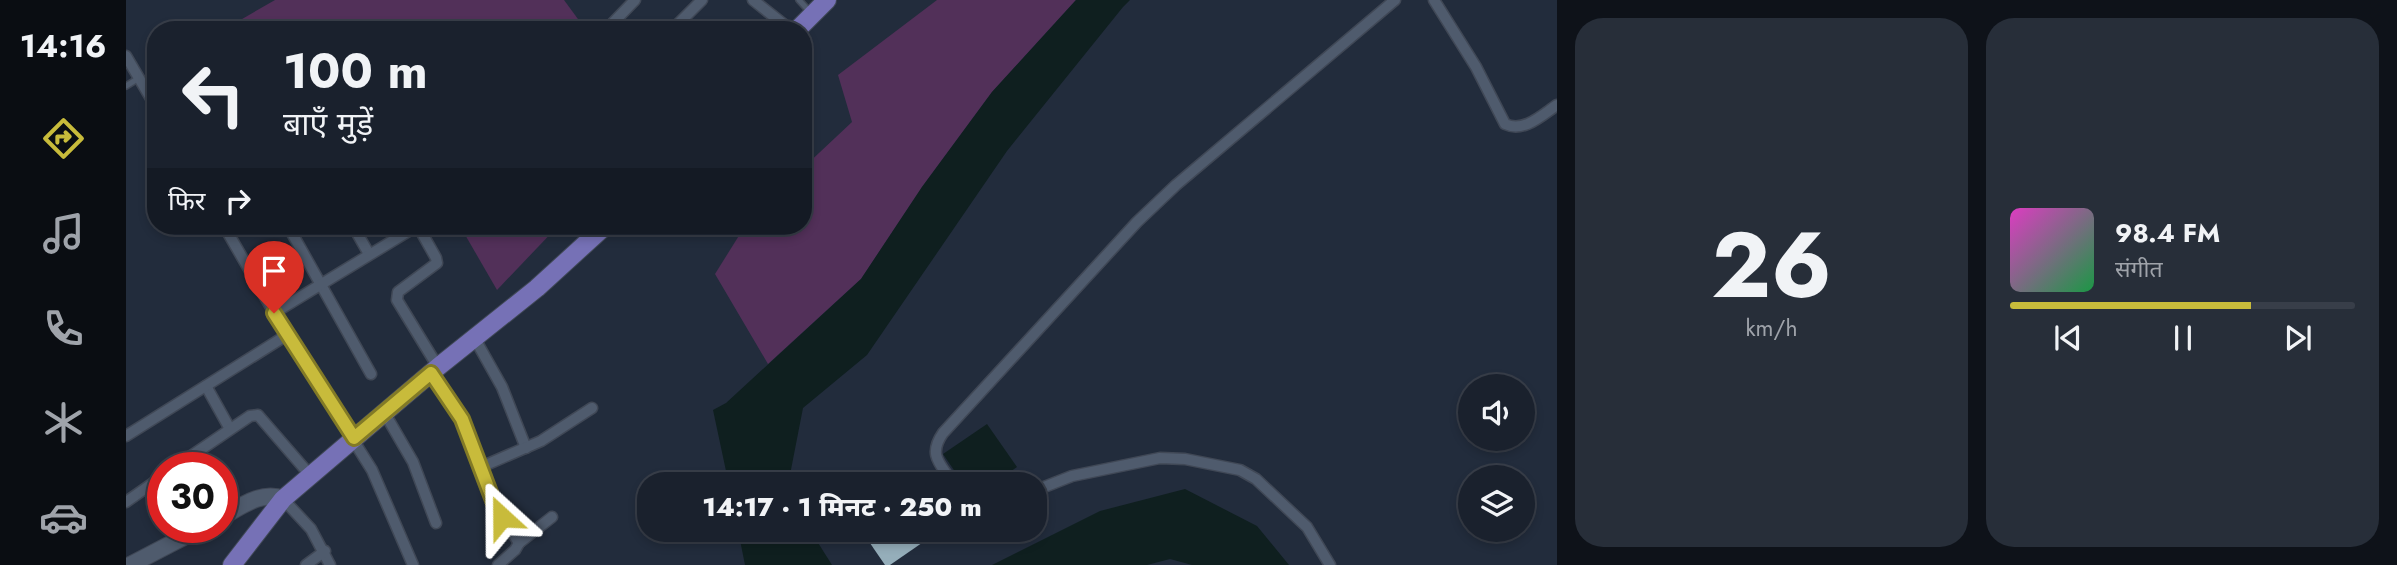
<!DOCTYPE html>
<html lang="hi">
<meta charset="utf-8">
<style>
body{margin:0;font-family:Jost,"Noto Sans Devanagari",sans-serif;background:#272e39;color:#f1f3f6;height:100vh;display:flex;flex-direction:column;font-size:26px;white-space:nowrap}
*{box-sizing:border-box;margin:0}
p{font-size:23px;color:#9fa3aa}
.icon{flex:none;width:38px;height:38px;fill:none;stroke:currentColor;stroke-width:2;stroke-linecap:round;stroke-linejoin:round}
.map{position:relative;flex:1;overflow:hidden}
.details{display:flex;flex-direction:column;gap:18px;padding:18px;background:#0e1219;width:840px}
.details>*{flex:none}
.hud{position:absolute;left:21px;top:21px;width:665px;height:214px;border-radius:28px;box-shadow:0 4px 10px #0003,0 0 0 2px #383e49;background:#1a212d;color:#f1f3f6;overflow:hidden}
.buttons{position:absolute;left:1332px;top:374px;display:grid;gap:14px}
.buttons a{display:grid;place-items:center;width:77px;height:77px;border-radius:50%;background:#1a212d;box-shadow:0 4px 10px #0003,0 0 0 2px #383e49;font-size:35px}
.speed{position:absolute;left:21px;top:452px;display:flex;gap:14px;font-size:35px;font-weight:700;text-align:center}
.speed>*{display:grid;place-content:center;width:91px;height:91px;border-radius:50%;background:#1a212d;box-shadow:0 4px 10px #0003,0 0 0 2px #383e49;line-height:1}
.speed .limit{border:10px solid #d22;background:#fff;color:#111}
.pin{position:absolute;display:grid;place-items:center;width:60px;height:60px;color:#fff;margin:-72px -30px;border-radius:50% 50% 50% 0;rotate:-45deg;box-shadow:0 0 7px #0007}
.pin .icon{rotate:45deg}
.me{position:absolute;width:77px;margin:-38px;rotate:336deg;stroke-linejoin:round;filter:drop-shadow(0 0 5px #0008)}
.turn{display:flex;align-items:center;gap:24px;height:147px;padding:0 21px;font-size:32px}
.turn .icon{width:91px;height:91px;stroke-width:2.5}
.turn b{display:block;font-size:49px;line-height:60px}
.then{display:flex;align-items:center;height:66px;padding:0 21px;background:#0003;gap:14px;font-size:26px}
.details .widget{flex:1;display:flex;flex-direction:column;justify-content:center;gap:10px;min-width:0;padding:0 24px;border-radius:28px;background:#272e39}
.details .dial{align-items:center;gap:0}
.dial b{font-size:91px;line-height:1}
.song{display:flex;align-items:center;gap:21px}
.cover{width:84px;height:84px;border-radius:10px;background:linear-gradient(135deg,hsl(310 70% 55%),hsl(140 70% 35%))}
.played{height:7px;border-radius:4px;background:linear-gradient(90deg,#c8bb3b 70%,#383e49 70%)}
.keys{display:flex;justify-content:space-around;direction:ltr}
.details .tiles{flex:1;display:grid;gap:18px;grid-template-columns:repeat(2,1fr)}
.trip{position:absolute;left:511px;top:472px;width:410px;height:70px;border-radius:28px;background:#1a212d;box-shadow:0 4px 10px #0003,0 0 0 2px #383e49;font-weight:800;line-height:70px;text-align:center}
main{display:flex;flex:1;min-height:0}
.tabs{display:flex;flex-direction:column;width:126px;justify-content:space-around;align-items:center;background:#0a0d12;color:#9fa3aa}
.tabs .icon{width:49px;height:49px}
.tabs .on{color:#c8bb3b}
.tabs b{font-size:32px;color:#f1f3f6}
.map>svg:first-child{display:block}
</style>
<main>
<nav class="tabs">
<b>14:16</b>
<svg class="icon on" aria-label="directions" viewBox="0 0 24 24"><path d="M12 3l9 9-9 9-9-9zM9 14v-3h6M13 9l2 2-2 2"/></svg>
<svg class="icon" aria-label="music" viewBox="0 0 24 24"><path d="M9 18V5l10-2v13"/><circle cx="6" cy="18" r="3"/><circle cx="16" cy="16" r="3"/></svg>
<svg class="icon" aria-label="phone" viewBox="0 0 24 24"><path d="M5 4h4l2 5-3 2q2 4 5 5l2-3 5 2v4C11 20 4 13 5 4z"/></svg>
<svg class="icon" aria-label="climate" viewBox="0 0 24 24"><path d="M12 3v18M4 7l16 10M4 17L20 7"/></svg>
<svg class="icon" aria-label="car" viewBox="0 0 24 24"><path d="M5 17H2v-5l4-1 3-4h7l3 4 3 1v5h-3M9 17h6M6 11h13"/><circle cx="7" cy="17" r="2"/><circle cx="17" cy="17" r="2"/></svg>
</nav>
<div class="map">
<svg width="1431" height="565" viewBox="0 0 1431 565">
<rect width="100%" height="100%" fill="#222c3c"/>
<g fill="#523059">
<polygon points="149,0 438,0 460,30 97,30"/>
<polygon points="811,0 950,0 866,92 796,187 735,279 642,364 589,274 619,226 677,226 677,168 726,122 712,75"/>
<polygon points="334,226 432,226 371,290"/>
</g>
<g fill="#0f1f1f">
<polygon points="950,0 1004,0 997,7 881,151 741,355 677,408 662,485 603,485 587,410 600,403 735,279 796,187 866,92"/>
<polygon points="861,424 891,467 865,485 838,485 817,454"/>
<polygon points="1059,489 1131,526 1163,565 1066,565 1044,559 1021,565 866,565 974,511"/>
<polygon points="612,530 684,530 706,565 619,565"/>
</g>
<polygon fill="#95aeba" points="735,530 802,530 806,536 764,565 759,565"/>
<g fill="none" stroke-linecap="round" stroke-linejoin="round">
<g stroke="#404856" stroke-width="8">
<g id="lane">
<polyline points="673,0 685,13"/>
<polyline points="0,86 13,78"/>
</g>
</g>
<g stroke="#404856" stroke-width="13">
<g id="street">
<polyline points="627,0 665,30"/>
<path d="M1308 0 1350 67 1379 124C1398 133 1416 115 1431 105"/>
<polyline points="480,30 509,0"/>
<polyline points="546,30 576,0"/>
<polyline points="0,56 30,107"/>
<polyline points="98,226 161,335 246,470 287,565"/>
<polyline points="162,226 245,374"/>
<polyline points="227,226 243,254"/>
<polyline points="292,226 310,258 311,263 272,292 271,300 312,367"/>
<polyline points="148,313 291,226"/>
<polyline points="349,339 376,387 400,448"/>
<polyline points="305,373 336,419 368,503 393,543 389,550 372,565"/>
<polyline points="80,386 104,429"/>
<polyline points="258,412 287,462 310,523"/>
<polyline points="0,436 161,335"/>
<polyline points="49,467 124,416 132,415 184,475"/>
<polyline points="355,467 415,441 466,408"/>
<path d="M828 485C815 464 801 456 817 433L1011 222 1050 185 1269 0"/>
<polyline points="908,491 946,476 1034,458 1059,459 1114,470 1130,479 1181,527 1204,565"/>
<polyline points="157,499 185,529 204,565"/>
<polyline points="0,502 37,476"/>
<polyline points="393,543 426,517"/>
<polyline points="180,565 199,551"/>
</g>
</g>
<g stroke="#404856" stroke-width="18">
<g id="secondary">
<path d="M96 517C114 507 136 490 157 499"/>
<polyline points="4,565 77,527"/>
</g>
</g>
<g stroke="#404856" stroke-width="20">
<g id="primary">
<polyline points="671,30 701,0"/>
<polyline points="106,565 157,499 312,367 411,288 479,226"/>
</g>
</g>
<use href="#lane" stroke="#4f5b6d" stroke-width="5"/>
<use href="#street" stroke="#4f5b6d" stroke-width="10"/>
<use href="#secondary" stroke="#4f5b6d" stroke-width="16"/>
<use href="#primary" stroke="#7671b6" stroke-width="18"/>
</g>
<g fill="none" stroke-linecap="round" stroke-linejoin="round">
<g stroke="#827a26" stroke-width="18">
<polyline id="route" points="148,313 228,438 305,373 336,419 368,503 376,517"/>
</g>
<use href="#route" stroke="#c8bb3b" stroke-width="12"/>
</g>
</svg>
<div class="buttons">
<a><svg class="icon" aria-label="sound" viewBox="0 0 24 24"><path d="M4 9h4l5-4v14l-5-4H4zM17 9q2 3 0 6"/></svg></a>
<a><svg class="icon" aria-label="layers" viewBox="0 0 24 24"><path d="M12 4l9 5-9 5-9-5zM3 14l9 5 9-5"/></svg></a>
</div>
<div class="speed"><div class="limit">30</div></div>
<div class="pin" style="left:148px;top:313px;background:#d93025"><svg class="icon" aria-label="arrive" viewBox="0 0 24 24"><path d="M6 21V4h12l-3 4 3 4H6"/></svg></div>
<svg class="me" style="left:376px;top:517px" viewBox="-20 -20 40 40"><path d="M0-17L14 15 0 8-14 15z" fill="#c8bb3b" stroke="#fff" stroke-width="4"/></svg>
<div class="trip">14:17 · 1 मिनट · 250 m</div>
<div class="hud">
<div class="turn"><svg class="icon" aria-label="left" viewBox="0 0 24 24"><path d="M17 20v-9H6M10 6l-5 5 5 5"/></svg><div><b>100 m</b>बाएँ मुड़ें</div></div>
<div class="then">फिर<svg class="icon" aria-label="right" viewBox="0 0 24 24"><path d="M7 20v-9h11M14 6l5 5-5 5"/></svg></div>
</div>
</div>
<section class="details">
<div class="tiles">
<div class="widget dial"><b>26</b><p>km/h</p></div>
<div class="widget">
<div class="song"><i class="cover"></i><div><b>98.4 FM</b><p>संगीत</p></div></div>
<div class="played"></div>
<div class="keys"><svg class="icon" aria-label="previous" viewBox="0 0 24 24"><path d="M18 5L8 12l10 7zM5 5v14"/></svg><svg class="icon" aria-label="pause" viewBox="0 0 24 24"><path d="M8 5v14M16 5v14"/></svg><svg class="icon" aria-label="next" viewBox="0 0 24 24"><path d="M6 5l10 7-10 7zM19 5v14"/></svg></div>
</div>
</div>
</section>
</main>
